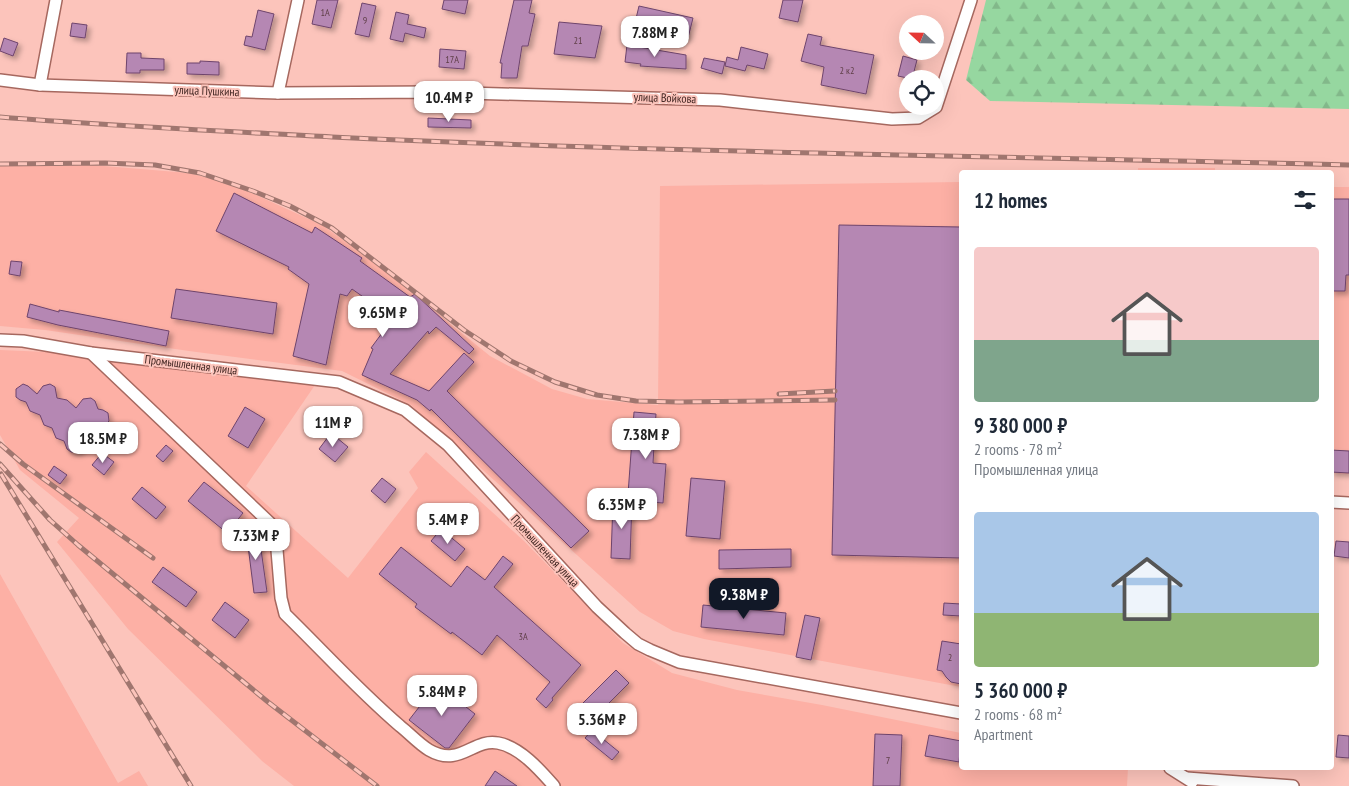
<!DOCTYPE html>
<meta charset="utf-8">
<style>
:root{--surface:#fff;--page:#f6f6f7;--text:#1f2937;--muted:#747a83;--accent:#111827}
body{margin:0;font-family:"PT Sans Narrow",sans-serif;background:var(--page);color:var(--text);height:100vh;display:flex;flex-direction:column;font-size:19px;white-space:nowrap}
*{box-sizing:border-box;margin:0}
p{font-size:16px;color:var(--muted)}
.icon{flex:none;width:28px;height:28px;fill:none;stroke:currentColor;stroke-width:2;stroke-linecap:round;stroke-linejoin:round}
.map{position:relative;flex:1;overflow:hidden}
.drawer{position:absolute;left:959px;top:170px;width:375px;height:600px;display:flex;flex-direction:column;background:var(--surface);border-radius:5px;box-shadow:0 5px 20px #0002}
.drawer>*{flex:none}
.needle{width:32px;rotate:292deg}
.fabs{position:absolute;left:899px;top:15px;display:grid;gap:10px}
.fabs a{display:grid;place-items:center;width:45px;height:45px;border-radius:50%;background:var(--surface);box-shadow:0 5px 20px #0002;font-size:25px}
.price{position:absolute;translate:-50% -42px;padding:0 11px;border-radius:10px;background:#fff;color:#222;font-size:16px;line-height:32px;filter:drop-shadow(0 1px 2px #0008)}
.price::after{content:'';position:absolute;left:50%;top:30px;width:15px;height:11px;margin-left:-8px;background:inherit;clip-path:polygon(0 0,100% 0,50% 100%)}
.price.selected{background:var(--accent);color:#fff}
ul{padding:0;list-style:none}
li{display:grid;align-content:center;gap:10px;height:265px;padding:0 15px}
li span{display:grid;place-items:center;height:155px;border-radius:5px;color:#555}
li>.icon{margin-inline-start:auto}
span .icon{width:90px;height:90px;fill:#fffc;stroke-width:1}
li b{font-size:21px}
h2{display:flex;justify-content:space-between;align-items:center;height:60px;padding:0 15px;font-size:21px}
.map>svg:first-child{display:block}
.built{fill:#fdb0a5}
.forest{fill:url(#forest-firs)}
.building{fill:#b587b3;stroke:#6e446c;filter:url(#shadow)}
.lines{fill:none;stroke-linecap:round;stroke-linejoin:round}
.minor-casing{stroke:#a6685f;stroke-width:14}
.minor{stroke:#fff;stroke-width:11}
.rail-casing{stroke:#a0766f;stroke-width:5}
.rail{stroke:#fcc4bb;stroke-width:3;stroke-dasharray:9;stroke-linecap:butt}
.labels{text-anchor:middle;stroke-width:4;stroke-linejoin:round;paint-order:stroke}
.number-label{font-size:10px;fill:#5e3e46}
.street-label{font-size:12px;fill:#412622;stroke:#fcc4bb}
</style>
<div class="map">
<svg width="1349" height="786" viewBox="0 0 1349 786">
<defs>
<pattern id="forest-firs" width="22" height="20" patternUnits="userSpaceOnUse" patternTransform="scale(1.25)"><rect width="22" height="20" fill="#96d7a0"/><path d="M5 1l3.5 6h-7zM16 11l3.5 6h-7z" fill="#82b88a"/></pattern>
<filter id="shadow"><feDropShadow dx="3.5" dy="3.5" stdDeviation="2.5" flood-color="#0004"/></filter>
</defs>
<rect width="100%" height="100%" fill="#fcc4bb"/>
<g class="built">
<polygon points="92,165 189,173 232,184 322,225 373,261 490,356 552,389 587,399 658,405 660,186 961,182 961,687 704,639 673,631 640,612 411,405 342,371 189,351 45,330 0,326 0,166"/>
<rect x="1138" y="168" width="77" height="4"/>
<polygon points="1331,187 1349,187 1349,474 1331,473"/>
<polygon points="0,350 48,352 119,359 315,385 246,486 348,578 418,488 409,472 426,452 524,541 623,643 672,673 737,690 822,705 961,733 961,768 1128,768 1127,786 294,786 262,761 128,629 57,542 79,518 20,470 0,435"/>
<polygon points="0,574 118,783 139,771 148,786 0,786"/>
</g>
<polygon class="forest" points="986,0 1349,0 1349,109 990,101 966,80"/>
<g class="building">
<polygon points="317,0 338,0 331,28 312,24"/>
<polygon points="444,0 468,0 465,14 442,9"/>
<polygon points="514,0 532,0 529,13 535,14 528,46 522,46 517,78 501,78 502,63 500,63"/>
<polygon points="783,0 803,0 798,22 779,18"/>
<polygon points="362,3 376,6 369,37 355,34"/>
<polygon points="639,6 693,18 688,38 634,27"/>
<polygon points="258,10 274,14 265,50 244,45 246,36 252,37"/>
<polygon points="396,12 409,15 407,24 426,28 424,38 405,33 403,42 390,39"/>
<polygon points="559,22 602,26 595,58 554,54"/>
<polygon points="72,23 87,25 85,38 70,36"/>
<polygon points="808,34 822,37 820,45 874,55 866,94 821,85 824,67 801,61"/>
<polygon points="4,38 18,43 13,56 0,51"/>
<polygon points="627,45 686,55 686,69 640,66 641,64 625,62"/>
<polygon points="741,47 768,54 764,69 747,65 745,71 725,66 727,57 738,60"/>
<polygon points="440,49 466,51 464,69 439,67"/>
<polygon points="127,53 141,53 141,58 164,59 164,70 140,70 140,73 126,73"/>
<polygon points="903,56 917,60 912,79 898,76"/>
<polygon points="704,58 725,62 722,74 701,68"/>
<polygon points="200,61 219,62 219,75 187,74 187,63 200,63"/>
<polygon points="428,118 471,120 471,128 428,127"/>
<polygon points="234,193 312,233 315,227 362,258 360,261 410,297 415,294 474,349 469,354 436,327 429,334 428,331 390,374 429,391 464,353 474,362 447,391 589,531 571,548 431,409 430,411 417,400 362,375 373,349 371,348 385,329 376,320 383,311 352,289 347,296 340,294 326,365 293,356 309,284 288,269 289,267 216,231"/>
<polygon points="1331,199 1349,199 1349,275 1346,275 1345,291 1331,291"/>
<polygon points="839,225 961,227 961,558 832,555"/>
<polygon points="11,261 22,262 20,276 9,274"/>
<polygon points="176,289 277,303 273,334 171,318"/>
<polygon points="30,304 59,312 59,310 169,331 166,346 58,325 27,317"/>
<polygon points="23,384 28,386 37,394 43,386 50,384 55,387 57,398 67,400 76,408 83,399 91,398 95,401 98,409 103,410 108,413 109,421 105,425 96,427 93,436 89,439 83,440 82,448 79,452 71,452 67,449 64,441 56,438 52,428 44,425 40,415 30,411 26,402 20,400 16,397 16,389"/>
<polygon points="245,407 265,419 248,448 228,436"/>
<polygon points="634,412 656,414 653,463 666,464 663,503 649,502 650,495 628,494"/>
<polygon points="331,433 348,447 335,462 319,449"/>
<polygon points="166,445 173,451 163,462 156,456"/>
<polygon points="1331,450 1349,451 1349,473 1331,472"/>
<polygon points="102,453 114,462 104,475 92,465"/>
<polygon points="54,466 67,475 60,484 48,475"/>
<polygon points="382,478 396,489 385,503 371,491"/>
<polygon points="691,478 725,481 720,539 686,536"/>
<polygon points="204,482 243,513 227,533 188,501"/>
<polygon points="142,487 166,507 156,519 132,499"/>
<polygon points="613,501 632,501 630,559 611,558"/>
<polygon points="258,528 267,592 254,593 246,530"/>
<polygon points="441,529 465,549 455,561 431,541"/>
<polygon points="1336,541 1349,542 1349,558 1334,556"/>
<polygon points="401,547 451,587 467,566 485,580 503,556 513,564 494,587 581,665 552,698 553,700 546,708 536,699 550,682 497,635 482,655 452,632 451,634 415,607 417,604 379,574"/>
<polygon points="791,549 791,567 719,569 719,550"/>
<polygon points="163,567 197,592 186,607 152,582"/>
<polygon points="225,602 249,620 235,638 212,620"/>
<polygon points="944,603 961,604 961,616 943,615"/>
<polygon points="703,605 786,613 784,635 701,627"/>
<polygon points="805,615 820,618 811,660 796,657"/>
<polygon points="942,641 961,644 961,684 951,682 946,677 942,671 937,670"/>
<polygon points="616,670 629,683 593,719 580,706"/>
<polygon points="437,684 475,714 449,748 445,748 409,720"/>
<polygon points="592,730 619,752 612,760 585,738"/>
<polygon points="875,734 902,735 900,786 873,786"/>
<polygon points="929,735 961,741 959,762 925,756"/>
<polygon points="1338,735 1349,736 1349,758 1336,757"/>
<polygon points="495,771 517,786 485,786"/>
</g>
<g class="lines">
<g class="minor-casing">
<g id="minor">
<polyline points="0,80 40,85 278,93 433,92 720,100 892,119 918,118 936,107 971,0"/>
<polyline points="40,85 56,0"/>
<polyline points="278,93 298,0"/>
<polyline points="0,340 23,341 91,353 339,382 405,410 448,445 597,607 625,633 638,644 650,650 679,662 961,713"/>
<path d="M 91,353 L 270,523 L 276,538 L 281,598 L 285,614 C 323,651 359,691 400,726 C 409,733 419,744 429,750 C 460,768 473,738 498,743 C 520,747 540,770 554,786"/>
<polyline points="1331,502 1349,503"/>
<polyline points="1170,768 1192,782"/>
<polyline points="1187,778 1293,786"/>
</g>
</g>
<use href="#minor" class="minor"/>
<g class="rail-casing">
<g id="rail">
<path d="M 0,117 C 111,126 221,131 332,137 C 671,153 1010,156 1349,165"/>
<polyline points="0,164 105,163 155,165 200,173 253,191 290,206 332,228 464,330 511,361 555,382 597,395 636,401 679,402 835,400"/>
<polyline points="779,394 835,391"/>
<polyline points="0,444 23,464 153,558"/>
<polyline points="0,464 50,520 78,545 268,702 377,786"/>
<polyline points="1,474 191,786"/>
</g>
</g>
<use href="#rail" class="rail"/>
</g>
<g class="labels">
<g class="number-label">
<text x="325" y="16">1А</text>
<text x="365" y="24">9</text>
<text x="578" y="44">21</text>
<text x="452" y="63">17А</text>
<text x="847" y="74">2 к2</text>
<text x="523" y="640">3А</text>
<text x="950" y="661">2</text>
<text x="888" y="764">7</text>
</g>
<g class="street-label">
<text transform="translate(207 91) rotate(2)" y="4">улица Пушкина</text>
<text transform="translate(665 98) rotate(2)" y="4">улица Войкова</text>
<text transform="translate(191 365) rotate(7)" y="4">Промышленная улица</text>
<text transform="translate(545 551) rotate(47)" y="4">Промышленная улица</text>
</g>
</g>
</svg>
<div class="fabs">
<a><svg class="needle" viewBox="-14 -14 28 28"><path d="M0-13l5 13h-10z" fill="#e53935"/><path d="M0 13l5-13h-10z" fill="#747a83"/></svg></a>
<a><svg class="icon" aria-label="locate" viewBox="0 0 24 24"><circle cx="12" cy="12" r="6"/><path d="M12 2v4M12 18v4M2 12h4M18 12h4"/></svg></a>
</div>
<b class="price" style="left:655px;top:58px">7.88M ₽</b>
<b class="price" style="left:449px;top:123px">10.4M ₽</b>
<b class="price" style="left:383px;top:338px">9.65M ₽</b>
<b class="price" style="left:333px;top:448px">11M ₽</b>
<b class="price" style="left:646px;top:460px">7.38M ₽</b>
<b class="price" style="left:103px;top:464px">18.5M ₽</b>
<b class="price" style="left:622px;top:530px">6.35M ₽</b>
<b class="price" style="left:448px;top:545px">5.4M ₽</b>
<b class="price" style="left:256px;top:561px">7.33M ₽</b>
<b class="price selected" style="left:744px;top:620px">9.38M ₽</b>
<b class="price" style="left:442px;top:717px">5.84M ₽</b>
<b class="price" style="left:602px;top:745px">5.36M ₽</b>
<section class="drawer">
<h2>12 homes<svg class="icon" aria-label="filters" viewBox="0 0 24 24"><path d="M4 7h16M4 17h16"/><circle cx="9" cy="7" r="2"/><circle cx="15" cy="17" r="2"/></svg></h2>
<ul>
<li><span style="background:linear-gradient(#f6c9c9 60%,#7fa58c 0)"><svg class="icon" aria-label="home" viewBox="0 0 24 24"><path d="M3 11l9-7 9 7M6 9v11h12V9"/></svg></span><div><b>9 380 000 ₽</b><p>2 rooms · 78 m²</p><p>Промышленная улица</p></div></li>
<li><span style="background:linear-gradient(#a9c7e8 65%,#8fb573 0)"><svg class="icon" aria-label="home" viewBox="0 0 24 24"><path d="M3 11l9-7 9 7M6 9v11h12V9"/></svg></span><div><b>5 360 000 ₽</b><p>2 rooms · 68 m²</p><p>Apartment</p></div></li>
</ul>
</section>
</div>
